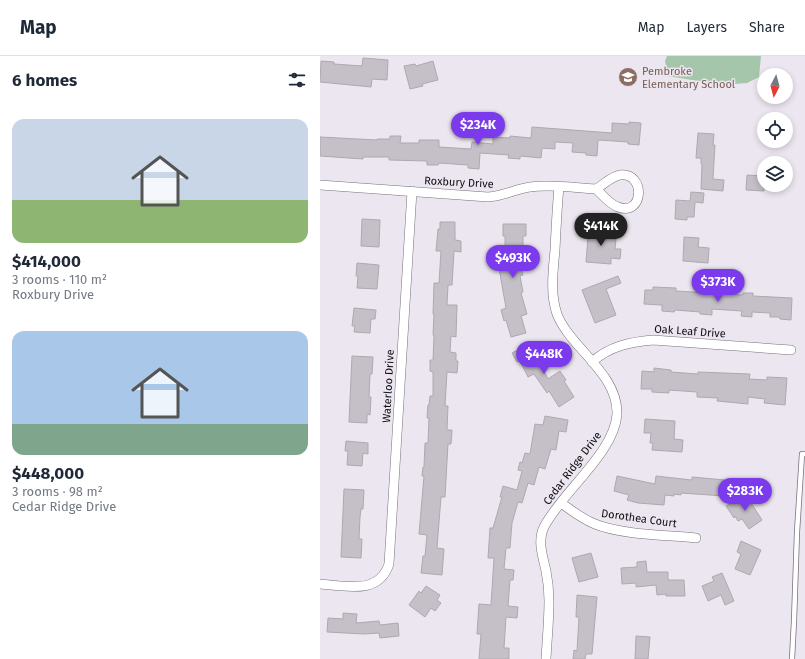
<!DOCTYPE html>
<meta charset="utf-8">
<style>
:root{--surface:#fff;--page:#f6f6f7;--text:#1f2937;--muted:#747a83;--line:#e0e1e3;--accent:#7c3aed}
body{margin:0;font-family:"Fira Sans",sans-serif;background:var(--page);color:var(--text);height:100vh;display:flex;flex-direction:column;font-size:15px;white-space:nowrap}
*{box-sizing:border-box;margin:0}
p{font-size:13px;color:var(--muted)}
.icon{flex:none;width:22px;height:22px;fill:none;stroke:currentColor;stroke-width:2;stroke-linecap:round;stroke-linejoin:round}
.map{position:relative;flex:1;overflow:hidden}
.sheet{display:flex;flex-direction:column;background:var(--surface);width:320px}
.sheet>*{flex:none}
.needle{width:26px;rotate:186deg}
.fabs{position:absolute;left:437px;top:12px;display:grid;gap:8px}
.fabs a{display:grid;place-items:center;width:36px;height:36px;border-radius:50%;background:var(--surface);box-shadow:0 2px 6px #0003;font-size:20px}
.price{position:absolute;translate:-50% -34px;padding:0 9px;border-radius:14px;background:var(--accent);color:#fff;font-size:13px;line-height:26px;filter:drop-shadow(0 1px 2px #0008)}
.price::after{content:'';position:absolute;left:50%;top:24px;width:12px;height:9px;margin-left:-6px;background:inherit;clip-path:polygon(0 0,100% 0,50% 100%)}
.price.selected{background:#222;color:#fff}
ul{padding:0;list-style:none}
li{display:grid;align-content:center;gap:8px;height:212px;padding:0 12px}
li span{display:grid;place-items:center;height:124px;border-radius:12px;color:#555}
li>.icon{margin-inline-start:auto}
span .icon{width:72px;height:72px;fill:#fffc;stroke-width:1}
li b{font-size:17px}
h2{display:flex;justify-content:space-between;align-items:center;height:48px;padding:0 12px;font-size:17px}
header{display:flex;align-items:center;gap:24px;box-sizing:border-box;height:56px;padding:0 20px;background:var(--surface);border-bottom:1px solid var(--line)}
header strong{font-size:19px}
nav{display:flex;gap:22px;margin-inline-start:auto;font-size:14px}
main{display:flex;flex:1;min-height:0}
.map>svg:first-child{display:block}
.green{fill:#a5c6aa}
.building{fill:#c5bfc8;stroke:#aea8b1}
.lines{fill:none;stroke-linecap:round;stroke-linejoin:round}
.lane-casing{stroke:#77717a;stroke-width:6}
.street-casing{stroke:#77717a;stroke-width:10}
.lane{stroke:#fff;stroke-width:4.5}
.street{stroke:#fff;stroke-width:9}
.labels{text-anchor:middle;stroke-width:3;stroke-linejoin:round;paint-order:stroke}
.education-label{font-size:11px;fill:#785e54;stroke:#ece6f0;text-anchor:start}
.street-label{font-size:11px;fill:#100e11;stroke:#ece6f0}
</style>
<header>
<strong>Map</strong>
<nav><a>Map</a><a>Layers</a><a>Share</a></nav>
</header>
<main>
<section class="sheet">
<h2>6 homes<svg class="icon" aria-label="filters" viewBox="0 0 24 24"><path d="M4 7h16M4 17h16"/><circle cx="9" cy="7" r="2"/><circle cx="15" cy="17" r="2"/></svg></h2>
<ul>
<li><span style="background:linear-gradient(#c9d6e8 65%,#8fb573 0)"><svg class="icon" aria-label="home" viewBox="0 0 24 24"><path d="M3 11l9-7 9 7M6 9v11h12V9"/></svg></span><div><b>$414,000</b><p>3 rooms · 110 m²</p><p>Roxbury Drive</p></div></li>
<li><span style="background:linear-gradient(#a9c7e8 75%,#7fa58c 0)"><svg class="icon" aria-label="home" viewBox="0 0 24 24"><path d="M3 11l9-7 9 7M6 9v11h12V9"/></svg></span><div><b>$448,000</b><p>3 rooms · 98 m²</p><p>Cedar Ridge Drive</p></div></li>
</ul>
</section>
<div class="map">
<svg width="485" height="603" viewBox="0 0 485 603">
<rect width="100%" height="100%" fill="#ece6f0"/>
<polygon class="green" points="347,0 441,0 439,21 427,27 401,29 348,20 345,5"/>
<g class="building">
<polygon points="43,2 68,4 67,24 52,23 51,31 0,26 1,5 14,6 14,8 42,10"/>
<polygon points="113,5 118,24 102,28 103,30 90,33 84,10 95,8 96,10"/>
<polygon points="309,66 321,67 319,89 308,88 308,86 278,84 277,100 266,99 266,97 252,96 253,87 235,86 235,93 222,92 221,102 200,100 200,103 188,102 189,99 160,97 159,113 148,112 148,109 119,107 118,109 107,109 107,105 69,104 69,101 43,101 43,103 0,100 0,81 57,84 57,83 70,83 70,80 81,80 80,87 99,87 99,84 119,84 119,91 151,93 152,86 173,88 173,81 190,82 190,80 211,82 212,71 292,77 292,67 309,68"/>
<polygon points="378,77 394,78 393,89 395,89 393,123 404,124 403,135 381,133 382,108 381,108 381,102 376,102"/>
<polygon points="427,119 444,120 444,135 426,134"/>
<polygon points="371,136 384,137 383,147 375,146 374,161 367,161 367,164 355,163 356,144 370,145"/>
<polygon points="42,163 60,164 59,191 41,190"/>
<polygon points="120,166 135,166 135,184 141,185 141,196 134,195 132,229 128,229 127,249 137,249 136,281 131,280 130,296 136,297 136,305 138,305 137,317 127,316 125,350 128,350 127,374 132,374 131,388 128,388 125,441 121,441 117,492 124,493 122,519 101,517 103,500 105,500 107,479 99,478 104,420 102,420 103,411 104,411 105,387 108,387 109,362 107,362 108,349 109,349 110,340 113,340 113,316 110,315 110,304 113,304 114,280 113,279 114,258 113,258 114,227 119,227 121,195 116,195 118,173 120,173"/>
<polygon points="183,168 206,168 206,180 203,180 203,198 199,198 203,219 200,220 203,236 201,237 207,258 201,260 206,277 191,281 186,264 184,265 181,254 186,252 179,212 185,211 185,180 183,180"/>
<polygon points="269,169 283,170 282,183 296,183 295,193 301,193 300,203 291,202 291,208 266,206"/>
<polygon points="364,181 379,182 378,191 389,192 388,207 363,205"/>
<polygon points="37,207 59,209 57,233 37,232 38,220 36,220"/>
<polygon points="298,220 301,227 286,233 296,259 275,267 262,234"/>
<polygon points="333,231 356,232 356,235 423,239 423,237 433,237 433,240 472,242 471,264 460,263 459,261 450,261 450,257 432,256 432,261 421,260 422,255 392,253 392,259 380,258 380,256 355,254 354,256 342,255 342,249 324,248 325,234 333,234"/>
<polygon points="34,252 56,254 55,263 51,263 50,277 34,276 35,270 32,270"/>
<polygon points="213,286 218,295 214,297 228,323 240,315 246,324 244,325 254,341 239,351 229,335 227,337 214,318 208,321 200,305 197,306 192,297"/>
<polygon points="32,300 53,301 52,318 50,318 49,341 51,341 50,359 47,358 47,367 29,366"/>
<polygon points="334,312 351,314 351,316 378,318 378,316 430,318 429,323 447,324 447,321 467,322 465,349 444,347 445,343 428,341 428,348 397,345 398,342 377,341 377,336 349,334 349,337 332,336 332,333 321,333 322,315 334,316"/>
<polygon points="225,360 248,364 246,376 239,375 236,394 231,393 225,413 219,411 214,429 208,427 202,447 198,446 192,467 190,492 186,492 184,513 194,514 193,524 190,524 188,550 198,551 197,562 186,561 184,592 189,592 189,603 159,603 161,578 157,578 159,548 171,549 174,502 168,502 170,472 173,472 182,441 180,441 183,430 197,434 202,415 198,414 200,406 202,407 205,397 210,398 215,368 223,369"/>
<polygon points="325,363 355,365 354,383 363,384 362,396 332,394 333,387 330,387 331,377 324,377"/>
<polygon points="26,385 48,387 48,398 43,397 42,410 27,409 28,395 25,395"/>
<polygon points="297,420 335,428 336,420 372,424 372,421 405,424 404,440 361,437 361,439 354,438 354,440 345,439 344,449 318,447 307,444 309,439 294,435"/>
<polygon points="24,433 44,434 43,453 41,453 40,461 39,483 42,483 41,502 21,501"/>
<polygon points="426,440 432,447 431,447 442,464 429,473 422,463 418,465 415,460 414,462 406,450"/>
<polygon points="421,485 441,494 430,519 415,513 421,498 417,496"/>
<polygon points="271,497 278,521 259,526 252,502"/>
<polygon points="326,505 327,516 348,516 348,524 364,524 365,540 346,540 346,538 337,539 336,529 316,531 316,527 302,528 301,512 317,511 317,506"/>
<polygon points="402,517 414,545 405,549 401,539 388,545 382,530 394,525 392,521"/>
<polygon points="106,530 120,539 117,544 121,547 115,555 111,552 105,561 89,549 99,535 101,537"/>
<polygon points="257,539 277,541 272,598 266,598 265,603 253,603 254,594 257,595 259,561 256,561"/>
<polygon points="23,557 37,558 36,567 59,565 60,569 78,567 79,580 60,582 59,577 44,578 7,576 8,562 23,563"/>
<polygon points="316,580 330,581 328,603 315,603"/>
</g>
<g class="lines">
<g class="lane-casing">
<polyline id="lane" points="472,603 474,565 477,476 482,398 485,398"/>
</g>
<g class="street-casing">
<g id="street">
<path d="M 0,129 L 168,141 C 183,140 196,133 210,131 C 232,128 254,132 276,133 C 283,139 289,148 298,151 C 324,161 326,116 300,119 C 292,120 283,129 276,133"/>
<path d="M 272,306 C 290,290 310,286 333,284 L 471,294"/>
<path d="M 241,447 C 251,454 262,463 275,468 C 302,479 347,479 376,482"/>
<path d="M 0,528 C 26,530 59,539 69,508 L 92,135"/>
<path d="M 226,603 C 227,584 229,565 229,545 C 229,536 228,525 226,515 C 223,501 217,485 224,471 C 242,436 295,396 297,358 C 298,317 250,292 237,258 C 230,238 233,215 235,194 C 236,173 237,152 239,131"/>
</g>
</g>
<use href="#lane" class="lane"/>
<use href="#street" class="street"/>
</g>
<defs>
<g id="school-disc" transform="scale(1)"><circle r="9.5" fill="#8d6e63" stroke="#ece6f0"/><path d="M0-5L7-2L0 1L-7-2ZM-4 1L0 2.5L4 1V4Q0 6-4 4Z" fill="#fff"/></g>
</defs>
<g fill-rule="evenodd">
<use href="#school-disc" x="308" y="21"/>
</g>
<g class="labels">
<g class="education-label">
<text x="322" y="19">Pembroke<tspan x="322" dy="13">Elementary School</tspan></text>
</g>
<g class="street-label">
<text transform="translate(139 126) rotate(3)" y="4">Roxbury Drive</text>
<text transform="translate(370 275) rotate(4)" y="4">Oak Leaf Drive</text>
<text transform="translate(68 330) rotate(-87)" y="4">Waterloo Drive</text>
<text transform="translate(252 412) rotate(-53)" y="4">Cedar Ridge Drive</text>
<text transform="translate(319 462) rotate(8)" y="4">Dorothea Court</text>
</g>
</g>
</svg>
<div class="fabs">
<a><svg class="needle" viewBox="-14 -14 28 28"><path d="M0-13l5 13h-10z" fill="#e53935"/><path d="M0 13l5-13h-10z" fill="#747a83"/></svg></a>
<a><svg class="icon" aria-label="locate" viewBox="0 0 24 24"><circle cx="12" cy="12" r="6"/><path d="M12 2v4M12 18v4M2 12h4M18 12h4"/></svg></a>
<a><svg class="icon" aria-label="layers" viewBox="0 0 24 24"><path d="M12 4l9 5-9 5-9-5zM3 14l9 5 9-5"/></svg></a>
</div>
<b class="price" style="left:158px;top:90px">$234K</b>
<b class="price selected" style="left:281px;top:191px">$414K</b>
<b class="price" style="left:193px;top:223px">$493K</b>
<b class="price" style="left:398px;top:247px">$373K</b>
<b class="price" style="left:224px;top:319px">$448K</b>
<b class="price" style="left:425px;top:456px">$283K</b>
</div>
</main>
